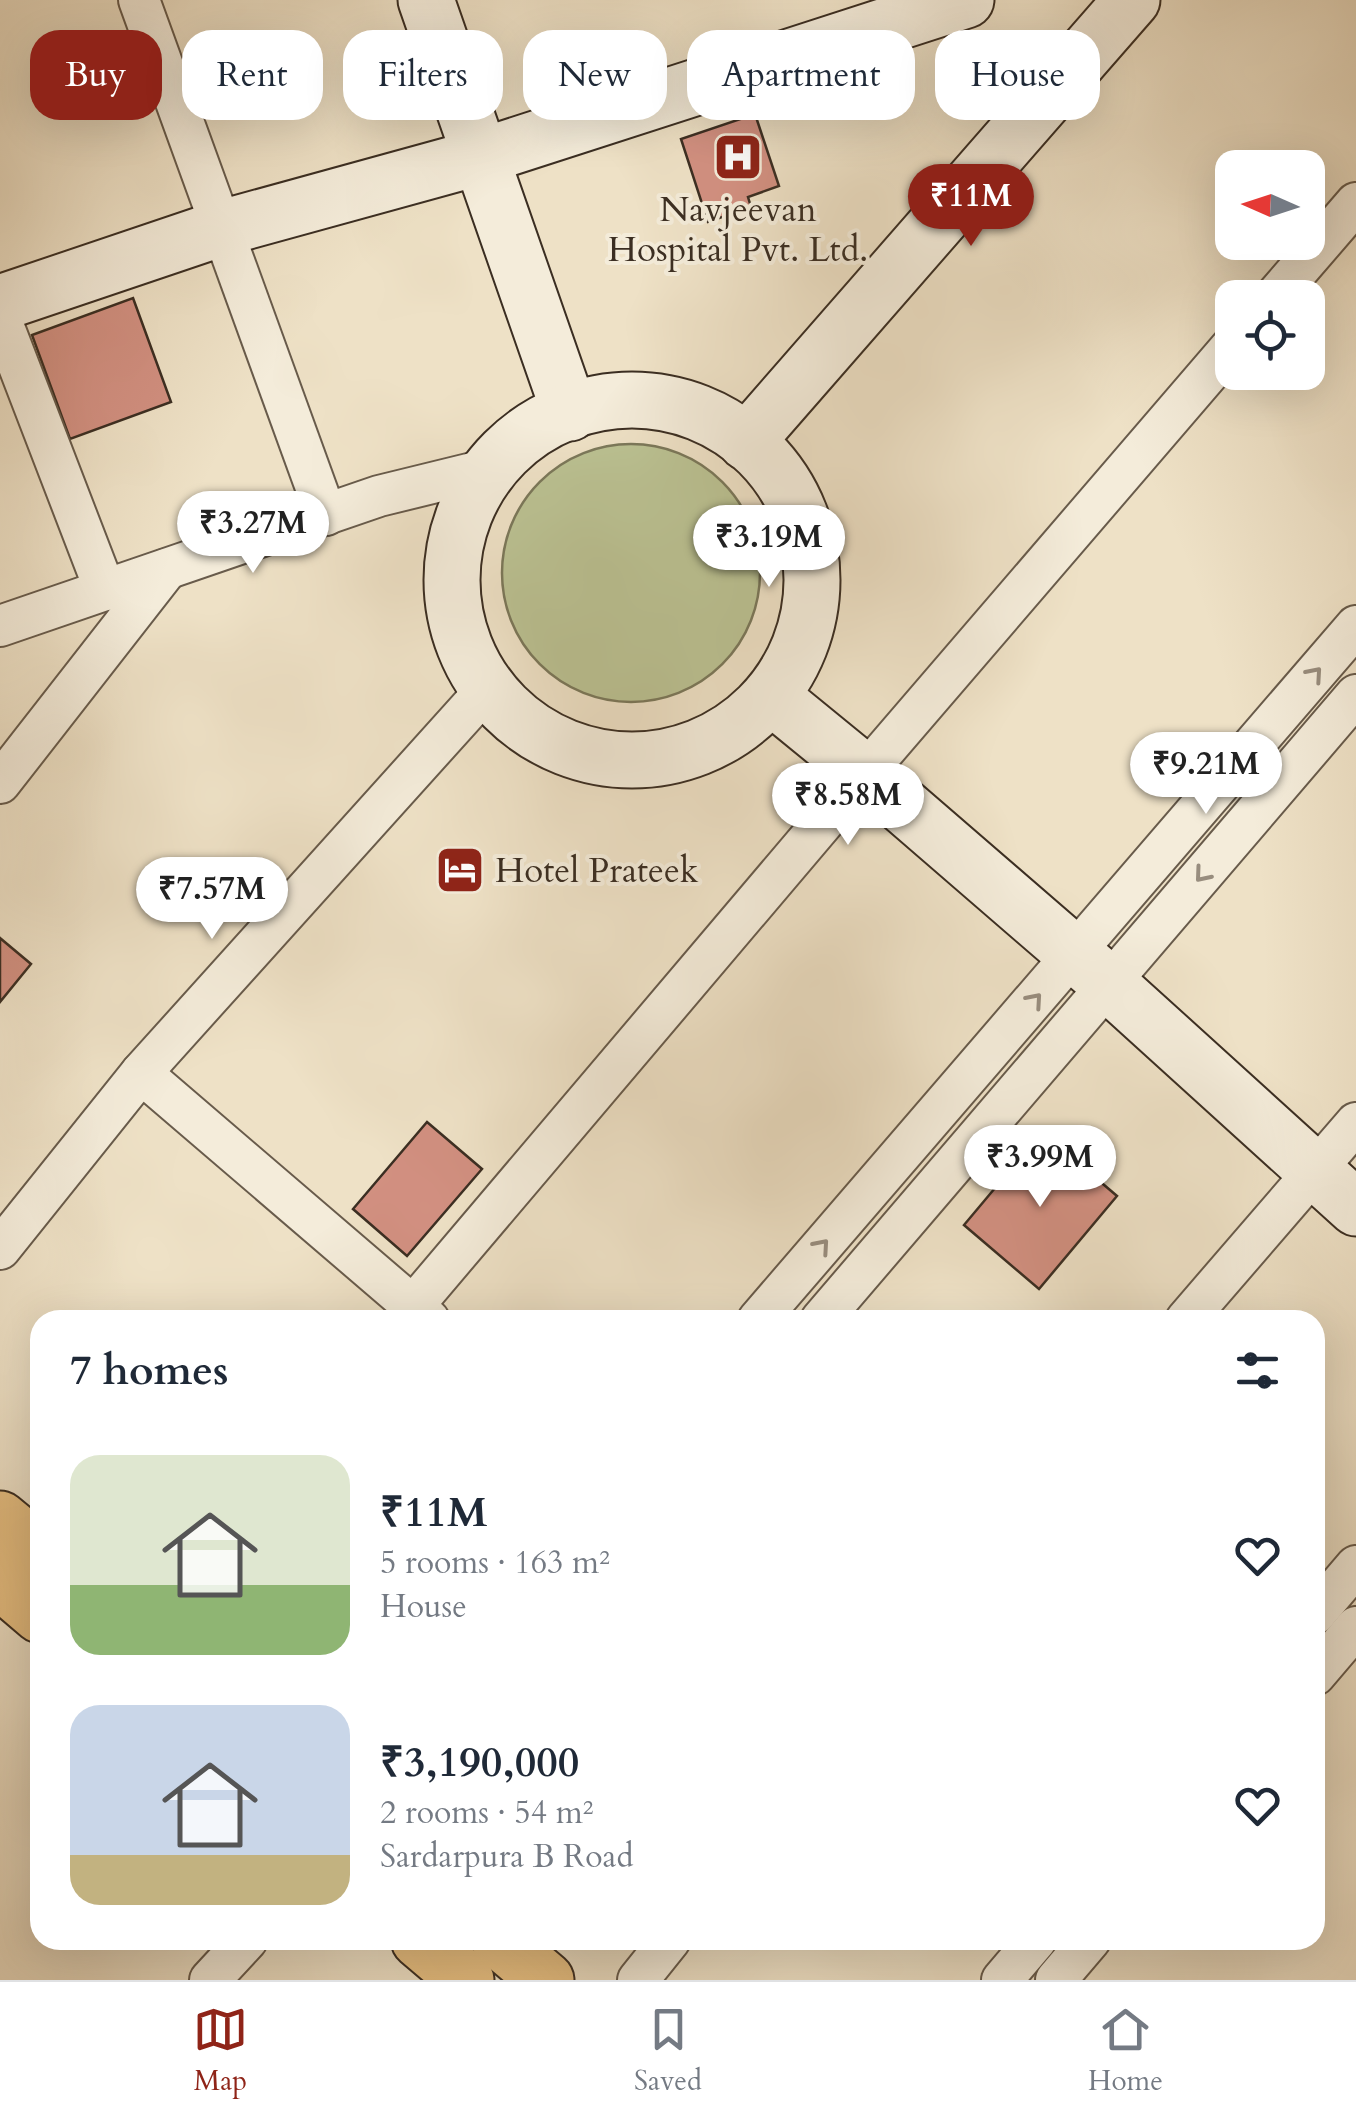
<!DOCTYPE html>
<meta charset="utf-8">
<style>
:root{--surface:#fff;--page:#f6f6f7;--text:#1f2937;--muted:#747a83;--line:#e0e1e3;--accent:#8f2418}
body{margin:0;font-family:Cardo,serif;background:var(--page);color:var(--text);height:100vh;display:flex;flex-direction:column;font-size:38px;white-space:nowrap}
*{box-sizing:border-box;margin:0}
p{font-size:32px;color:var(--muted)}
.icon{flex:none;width:55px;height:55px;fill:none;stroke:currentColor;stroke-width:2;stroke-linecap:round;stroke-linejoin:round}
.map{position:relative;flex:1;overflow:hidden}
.details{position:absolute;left:30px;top:1310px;width:1295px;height:640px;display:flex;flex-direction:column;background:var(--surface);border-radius:30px;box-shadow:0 10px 40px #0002}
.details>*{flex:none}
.banner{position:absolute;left:30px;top:30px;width:1298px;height:90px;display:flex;gap:20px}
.needle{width:65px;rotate:273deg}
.buttons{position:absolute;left:1215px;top:150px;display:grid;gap:20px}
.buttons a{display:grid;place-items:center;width:110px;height:110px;border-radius:20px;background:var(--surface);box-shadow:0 10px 40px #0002;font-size:50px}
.price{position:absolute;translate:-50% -85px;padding:0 22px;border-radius:35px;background:#fff;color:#222;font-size:32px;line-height:65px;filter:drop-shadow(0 2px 5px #0008)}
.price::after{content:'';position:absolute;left:50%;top:60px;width:30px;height:22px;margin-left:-15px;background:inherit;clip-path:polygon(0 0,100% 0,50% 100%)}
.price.current{background:var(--accent);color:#fff}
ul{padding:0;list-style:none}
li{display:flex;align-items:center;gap:30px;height:250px;padding:0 40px}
li span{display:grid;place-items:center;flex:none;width:280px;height:200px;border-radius:30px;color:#555}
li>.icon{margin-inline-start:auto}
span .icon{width:120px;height:120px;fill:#fffc;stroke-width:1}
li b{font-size:42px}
h2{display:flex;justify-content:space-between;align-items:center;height:120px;padding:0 40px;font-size:42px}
.tag{padding:0 35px;border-radius:30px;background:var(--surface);box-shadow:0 10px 40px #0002;font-size:35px;line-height:90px}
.tag.current{background:var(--accent);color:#fff}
.menu{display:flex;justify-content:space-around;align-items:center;height:140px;border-top:2px solid var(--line);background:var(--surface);font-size:28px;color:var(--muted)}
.menu a{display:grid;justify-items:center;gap:5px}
.menu .current{color:var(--accent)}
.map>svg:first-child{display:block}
.green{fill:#bbc293;stroke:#7b785a;stroke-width:2.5}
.building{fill:#d29081;stroke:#3b2e22;stroke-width:2.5}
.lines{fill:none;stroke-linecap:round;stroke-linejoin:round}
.street-casing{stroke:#685b4b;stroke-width:44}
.secondary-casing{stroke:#3b2e22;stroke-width:59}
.primary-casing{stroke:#3b2e22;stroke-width:59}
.street{stroke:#f4ecda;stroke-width:40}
.secondary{stroke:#f4ecda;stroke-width:55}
.primary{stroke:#e7c083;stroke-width:55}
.oneway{stroke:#988d7e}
.labels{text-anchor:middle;stroke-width:8;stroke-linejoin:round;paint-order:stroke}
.poi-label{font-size:35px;fill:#3b2e22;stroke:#f4ecda}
</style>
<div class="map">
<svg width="1356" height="1980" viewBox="0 0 1356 1980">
<rect width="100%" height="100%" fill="#eee1c6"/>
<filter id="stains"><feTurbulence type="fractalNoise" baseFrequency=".002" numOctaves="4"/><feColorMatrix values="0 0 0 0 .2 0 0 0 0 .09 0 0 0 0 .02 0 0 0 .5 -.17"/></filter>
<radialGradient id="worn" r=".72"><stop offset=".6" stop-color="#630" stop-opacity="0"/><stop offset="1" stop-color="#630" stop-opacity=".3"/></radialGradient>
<circle class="green" cx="631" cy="573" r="129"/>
<g class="building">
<polygon points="755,114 779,186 748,197 751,207 708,222 681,139"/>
<polygon points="133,298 171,402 70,439 32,335"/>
<polygon points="0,938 31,964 0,1002"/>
<polygon points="427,1122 482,1169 407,1256 353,1209"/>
<polygon points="1042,1132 1117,1196 1039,1289 964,1225"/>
</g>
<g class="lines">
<g class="street-casing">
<g id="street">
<polyline points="139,0 326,515"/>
<polyline points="1274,298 1356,203"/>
<polyline points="0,317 105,590"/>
<polyline points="0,626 379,496 489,469"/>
<polyline points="0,783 167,569"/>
<polyline points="141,1073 429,1320"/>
<polyline points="0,1249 141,1073 487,689"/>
<polyline points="413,1306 865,773 1232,346"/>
<polyline points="758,1320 1356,626"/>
<polyline points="821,1320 1356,695"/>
<polyline points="1186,1320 1356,1123"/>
<polyline points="1315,1614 1356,1566"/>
<polyline points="1315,1675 1356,1627"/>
<polyline points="210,1980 247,1940"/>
<polyline points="638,1980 670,1940"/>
<polyline points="1002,1980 1036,1940"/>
<polyline points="1056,1980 1090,1940"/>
</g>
</g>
<g class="secondary-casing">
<g id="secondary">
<polyline points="426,0 570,413"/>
<polyline points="0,303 222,228 480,157 966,0"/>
<circle cx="632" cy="580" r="180"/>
<polyline points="746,442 1132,0"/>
<polyline points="772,697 865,773 1109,984 1356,1208"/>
</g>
</g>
<g class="primary-casing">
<g id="primary">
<polyline points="0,1519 40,1552"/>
<polyline points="0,1581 40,1615"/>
<polyline points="419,1940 466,1980"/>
<polyline points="499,1940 546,1980"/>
</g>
</g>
<use href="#street" class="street"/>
<use href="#secondary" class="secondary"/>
<use href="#primary" class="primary"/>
</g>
<defs><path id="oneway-chevron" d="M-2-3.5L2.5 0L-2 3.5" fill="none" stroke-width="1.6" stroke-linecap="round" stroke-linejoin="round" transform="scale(2.5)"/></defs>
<g class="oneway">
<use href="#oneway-chevron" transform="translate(1315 674) rotate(-49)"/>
<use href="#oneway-chevron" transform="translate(1202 875) rotate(130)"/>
<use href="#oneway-chevron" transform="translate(1035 1000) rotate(-49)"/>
<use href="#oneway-chevron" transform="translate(822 1246) rotate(-49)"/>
</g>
<defs>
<g id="hospital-square" transform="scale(2.5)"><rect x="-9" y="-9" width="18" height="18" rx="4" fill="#8f2418" stroke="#f4ecda"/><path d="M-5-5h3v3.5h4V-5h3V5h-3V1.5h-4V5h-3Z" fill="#fff"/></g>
<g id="hotel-square" transform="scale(2.5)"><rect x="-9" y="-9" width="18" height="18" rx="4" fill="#8f2418" stroke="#f4ecda"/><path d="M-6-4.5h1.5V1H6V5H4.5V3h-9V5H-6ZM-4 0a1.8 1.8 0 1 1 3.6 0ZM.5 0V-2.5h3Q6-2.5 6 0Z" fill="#fff"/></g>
</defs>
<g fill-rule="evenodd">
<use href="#hospital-square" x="738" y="157"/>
<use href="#hotel-square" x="460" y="870"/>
</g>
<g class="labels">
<g class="poi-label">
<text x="738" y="221">Navjeevan<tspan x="738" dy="40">Hospital Pvt. Ltd.</tspan></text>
<text x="495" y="882" text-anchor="start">Hotel Prateek</text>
</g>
</g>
<rect width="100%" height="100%" filter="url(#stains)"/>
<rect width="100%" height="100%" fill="url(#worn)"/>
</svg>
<div class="buttons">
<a><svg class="needle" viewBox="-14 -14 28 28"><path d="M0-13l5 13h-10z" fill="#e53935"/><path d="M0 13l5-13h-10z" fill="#747a83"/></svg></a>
<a><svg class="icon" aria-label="locate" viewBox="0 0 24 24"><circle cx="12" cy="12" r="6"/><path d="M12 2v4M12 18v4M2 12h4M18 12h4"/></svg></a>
</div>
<b class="price current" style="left:971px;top:249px">₹11M</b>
<b class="price" style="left:253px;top:576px">₹3.27M</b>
<b class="price" style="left:769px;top:590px">₹3.19M</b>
<b class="price" style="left:1206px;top:817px">₹9.21M</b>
<b class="price" style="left:848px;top:848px">₹8.58M</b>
<b class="price" style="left:212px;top:942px">₹7.57M</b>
<b class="price" style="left:1040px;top:1210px">₹3.99M</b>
<div class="banner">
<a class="tag current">Buy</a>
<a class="tag">Rent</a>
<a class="tag">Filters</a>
<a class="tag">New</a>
<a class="tag">Apartment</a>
<a class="tag">House</a>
</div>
<section class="details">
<h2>7 homes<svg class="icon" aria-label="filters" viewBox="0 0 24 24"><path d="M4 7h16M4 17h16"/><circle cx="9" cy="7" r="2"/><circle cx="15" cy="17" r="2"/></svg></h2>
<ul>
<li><span style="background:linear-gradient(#dfe7d0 65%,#8fb573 0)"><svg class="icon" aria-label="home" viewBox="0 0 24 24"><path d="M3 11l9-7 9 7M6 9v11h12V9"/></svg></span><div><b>₹11M</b><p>5 rooms · 163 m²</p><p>House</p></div><svg class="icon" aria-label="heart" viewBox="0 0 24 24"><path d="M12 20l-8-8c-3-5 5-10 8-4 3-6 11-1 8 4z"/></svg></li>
<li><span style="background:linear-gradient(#c9d6e8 75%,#c2b280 0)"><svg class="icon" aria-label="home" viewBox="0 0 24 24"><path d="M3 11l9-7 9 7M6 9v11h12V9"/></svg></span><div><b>₹3,190,000</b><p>2 rooms · 54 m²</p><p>Sardarpura B Road</p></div><svg class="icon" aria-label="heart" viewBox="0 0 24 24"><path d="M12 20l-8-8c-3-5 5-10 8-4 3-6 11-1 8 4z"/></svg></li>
</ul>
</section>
</div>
<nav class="menu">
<a class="current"><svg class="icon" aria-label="map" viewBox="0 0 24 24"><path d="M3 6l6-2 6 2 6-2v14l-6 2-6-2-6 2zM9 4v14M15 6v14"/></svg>Map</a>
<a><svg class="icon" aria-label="saved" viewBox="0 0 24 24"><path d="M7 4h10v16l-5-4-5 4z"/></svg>Saved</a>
<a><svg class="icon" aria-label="home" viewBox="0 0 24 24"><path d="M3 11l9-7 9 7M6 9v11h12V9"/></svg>Home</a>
</nav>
